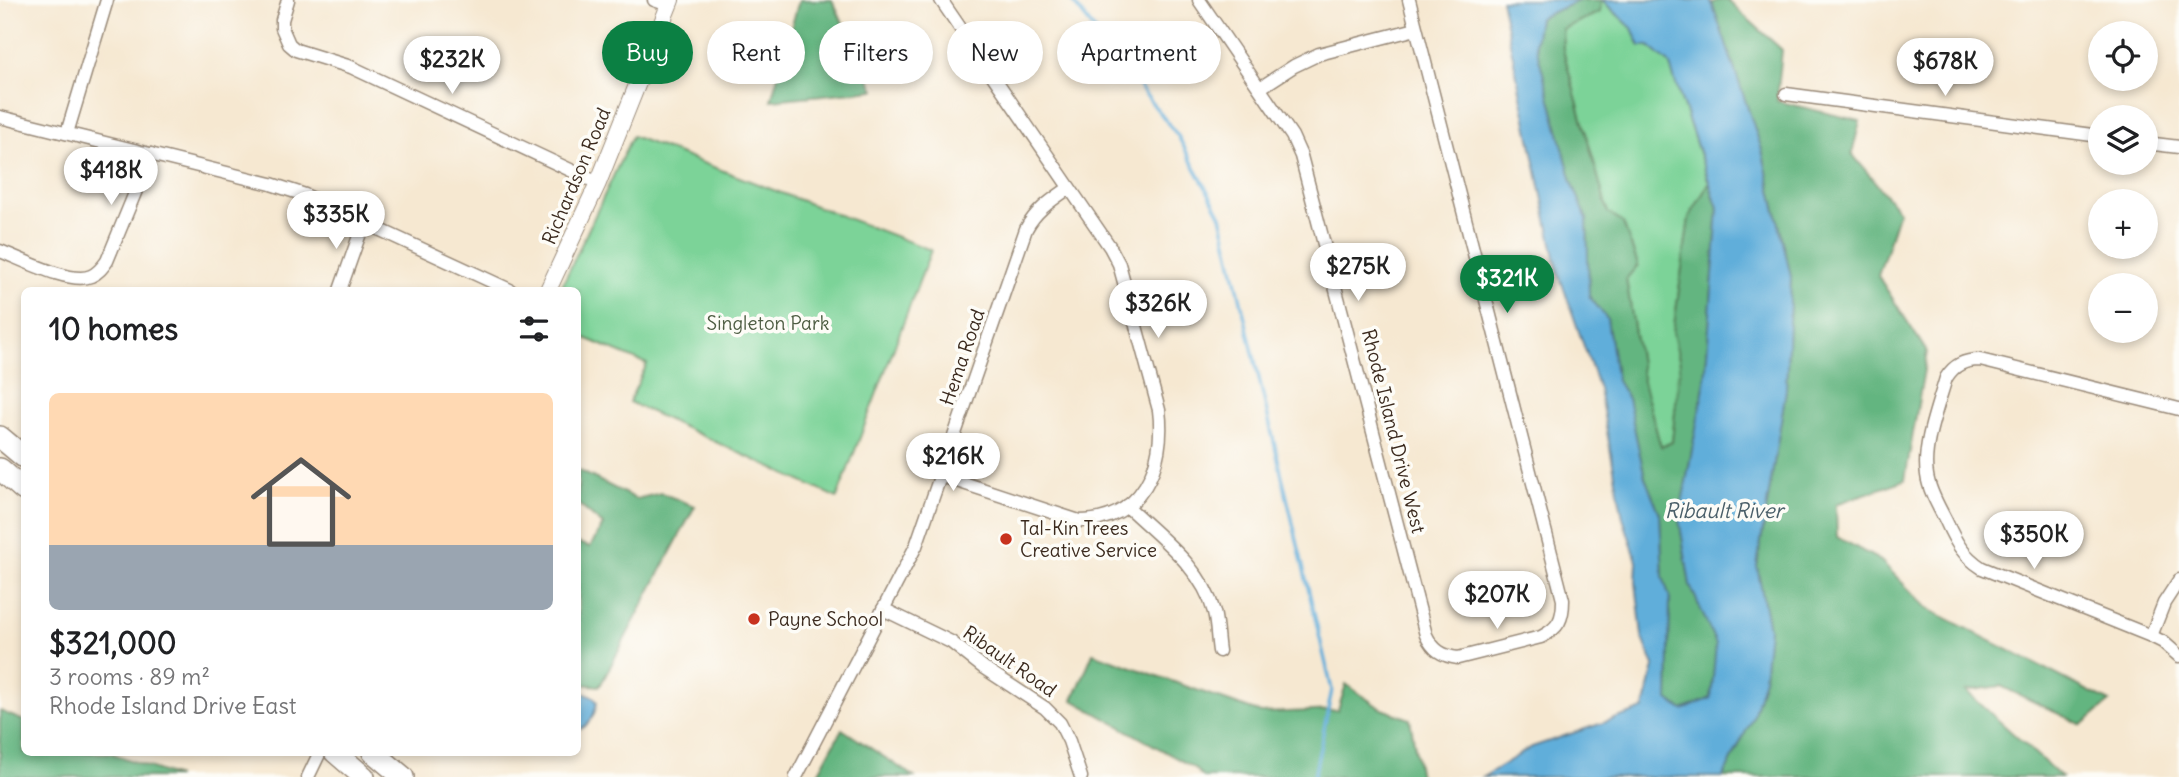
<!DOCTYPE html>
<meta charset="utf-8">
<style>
:root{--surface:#fff;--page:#f6f6f6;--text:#202124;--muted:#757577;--accent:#0b8043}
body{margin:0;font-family:Delius,sans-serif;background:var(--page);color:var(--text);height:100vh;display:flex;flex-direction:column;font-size:26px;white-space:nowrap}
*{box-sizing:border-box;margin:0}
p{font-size:23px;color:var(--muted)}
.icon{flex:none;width:38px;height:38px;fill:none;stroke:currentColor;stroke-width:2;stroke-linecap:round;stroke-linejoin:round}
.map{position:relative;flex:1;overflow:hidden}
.sheet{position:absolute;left:21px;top:287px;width:560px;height:469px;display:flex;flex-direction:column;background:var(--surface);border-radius:10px;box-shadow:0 4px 10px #0003}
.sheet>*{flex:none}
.hud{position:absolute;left:602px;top:21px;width:665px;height:63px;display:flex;gap:14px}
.controls{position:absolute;left:2088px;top:21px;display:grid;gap:14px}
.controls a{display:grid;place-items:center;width:70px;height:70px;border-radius:50%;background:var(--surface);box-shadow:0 4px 10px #0003;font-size:35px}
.price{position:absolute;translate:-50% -60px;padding:0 16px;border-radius:24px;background:#fff;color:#222;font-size:23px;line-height:46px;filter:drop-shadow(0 2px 4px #0008)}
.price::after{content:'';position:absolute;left:50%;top:42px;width:21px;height:16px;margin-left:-10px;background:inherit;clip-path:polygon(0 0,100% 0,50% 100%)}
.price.on{background:var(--accent);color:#fff}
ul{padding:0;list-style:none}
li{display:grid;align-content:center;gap:14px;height:371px;padding:0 28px}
li span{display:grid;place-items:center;height:217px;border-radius:10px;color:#555}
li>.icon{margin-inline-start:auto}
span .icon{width:126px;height:126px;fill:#fffc;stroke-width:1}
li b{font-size:30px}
h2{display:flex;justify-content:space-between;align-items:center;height:84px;padding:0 28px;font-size:30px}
.pill{padding:0 24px;border-radius:32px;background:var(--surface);box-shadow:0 4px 10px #0003;font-size:24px;line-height:63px}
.pill.on{background:var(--accent);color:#fff}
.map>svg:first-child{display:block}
.green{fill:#7bd398;stroke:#5b7e5b;stroke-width:2}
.forest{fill:#64b580;stroke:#50704f;stroke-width:2}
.water{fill:#61aeda;stroke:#4e6c7c;stroke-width:2}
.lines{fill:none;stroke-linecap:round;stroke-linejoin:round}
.stream{stroke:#61aeda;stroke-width:3.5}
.minor-casing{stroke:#988978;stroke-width:15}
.tertiary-casing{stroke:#988978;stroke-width:18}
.trunk-casing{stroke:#988978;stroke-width:24}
.minor{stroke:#fff;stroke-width:12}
.tertiary{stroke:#fff;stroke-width:16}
.trunk{stroke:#fff;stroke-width:21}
.poi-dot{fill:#c8321e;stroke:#fdfcf7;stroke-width:2.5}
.labels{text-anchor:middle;stroke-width:7;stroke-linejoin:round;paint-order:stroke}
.street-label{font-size:19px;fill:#3b2a1e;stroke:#fdfcf7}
.park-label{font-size:19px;fill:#4e5d43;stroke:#fdfcf7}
.poi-label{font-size:19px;fill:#3b2a1e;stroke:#fdfcf7;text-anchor:start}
.water-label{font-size:21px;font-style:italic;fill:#4a5f69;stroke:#fdfcf7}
</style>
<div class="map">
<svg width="2179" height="777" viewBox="0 0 2179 777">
<rect width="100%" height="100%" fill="#fdfcf7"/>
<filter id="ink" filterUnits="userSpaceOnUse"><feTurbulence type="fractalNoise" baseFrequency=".0143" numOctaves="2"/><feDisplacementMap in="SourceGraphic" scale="14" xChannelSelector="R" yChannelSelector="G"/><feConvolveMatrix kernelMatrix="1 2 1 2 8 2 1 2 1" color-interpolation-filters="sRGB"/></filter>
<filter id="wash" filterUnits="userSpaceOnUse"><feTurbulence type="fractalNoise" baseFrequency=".00686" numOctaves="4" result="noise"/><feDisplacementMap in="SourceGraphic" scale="28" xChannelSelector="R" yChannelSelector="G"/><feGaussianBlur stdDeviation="1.57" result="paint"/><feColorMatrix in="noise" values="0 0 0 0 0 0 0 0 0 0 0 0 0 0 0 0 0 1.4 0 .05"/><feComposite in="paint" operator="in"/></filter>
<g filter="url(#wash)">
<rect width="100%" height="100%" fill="#f6e8d1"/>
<g class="green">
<polygon points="1601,0 1632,28 1640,46 1649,46 1669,63 1709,183 1689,218 1673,333 1680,363 1672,442 1661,447 1643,382 1626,279 1638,264 1623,223 1608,213 1563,50 1562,29 1600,12"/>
<polygon points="632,136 931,250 837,498 629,402 647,364 578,335 578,290 560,290"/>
</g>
<g class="forest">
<polygon points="799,0 832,0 875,90 771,100"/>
<polygon points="1580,0 1601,0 1600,12 1562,29 1563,50 1608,213 1623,223 1638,265 1626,279 1643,382 1661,447 1672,442 1680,363 1673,333 1689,218 1709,183 1718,208 1705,381 1679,519 1690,585 1717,644 1712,698 1683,710 1668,701 1670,598 1663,577 1660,514 1645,478 1628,399 1617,381 1607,319 1589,296 1587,219 1572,182 1535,43 1539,18"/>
<polygon points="1719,0 1727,0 1782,50 1777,101 1860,121 1852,154 1899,211 1878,276 1927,352 1905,480 1836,504 1837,537 1881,561 1928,609 2110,702 2082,725 2001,686 1966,691 2061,777 1723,777 1753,717 1764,678 1769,629 1757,566 1786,390 1791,277 1762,150 1712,3"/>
<polygon points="578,470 636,499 661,493 695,506 600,686 578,684 578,543 590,547 603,525 578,504"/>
<polygon points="1093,653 1261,713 1338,710 1346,684 1380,708 1410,719 1420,777 1203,777 1194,768 1073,700"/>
<polygon points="0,711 24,721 24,752 111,753 177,777 0,777"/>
<polygon points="842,729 914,777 816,777"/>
</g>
<g class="water">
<polygon points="1501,0 1580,0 1539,18 1535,43 1572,182 1587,219 1589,296 1607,319 1617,381 1628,399 1645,478 1660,514 1663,577 1670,598 1668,700 1683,710 1711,698 1716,644 1690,585 1679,519 1705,381 1718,208 1669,63 1649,46 1640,46 1632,28 1602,0 1709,0 1712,3 1762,150 1791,277 1786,390 1757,566 1769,629 1764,678 1753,717 1723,777 1483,777 1532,747 1644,709 1654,666 1642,636 1636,582 1637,561 1623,518 1599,389 1558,272"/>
<path d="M 578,691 L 593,697 L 597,702 C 595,714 590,726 578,730 Z"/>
</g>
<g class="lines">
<polyline class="stream" points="1071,0 1178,136 1221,216 1332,690 1314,777"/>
</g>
</g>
<g filter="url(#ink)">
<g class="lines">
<g class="minor-casing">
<g id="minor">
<polyline points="288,0 282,20 282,28 289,44 296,50 351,67 598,183"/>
<polyline points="654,0 669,5"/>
<path d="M 941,0 L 1110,247 L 1119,264 L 1159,410 C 1166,465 1142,521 1079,521 L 942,476"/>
<path d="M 1199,0 L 1292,136 L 1301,156 L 1426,635 C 1433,650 1442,656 1458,658 L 1541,637 C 1559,628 1563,619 1563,600 L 1409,0"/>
<polyline points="1260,88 1294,66 1319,54 1416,29"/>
<polyline points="1786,94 2100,136"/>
<polyline points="0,117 271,184 305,195 510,290"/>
<polyline points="67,133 107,0"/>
<polyline points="2146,143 2179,147"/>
<path d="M 0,251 C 21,259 71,285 91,276 C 98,273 102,268 107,261 L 151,154"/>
<polyline points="340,290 364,222"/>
<path d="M 2179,409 L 1980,360 C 1964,360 1954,365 1946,378 C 1938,406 1922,446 1927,475 C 1929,491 1939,507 1946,521 C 1955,541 1963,556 1982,568 L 2151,636 L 2163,642 L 2179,656"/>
<path d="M 1127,506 C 1159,537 1202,567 1214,612 C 1217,624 1217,638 1219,651"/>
<polyline points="883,609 951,642 984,668 1045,708 1060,723 1069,741 1081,777"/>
<polyline points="2151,636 2164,603 2179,580"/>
<polyline points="308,777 320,752"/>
<path d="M 796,777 L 916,546 L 1026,229 C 1036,210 1052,200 1069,188"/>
</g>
</g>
<g class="tertiary-casing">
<polyline id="tertiary" points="548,290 598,183 671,0"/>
</g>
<g class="trunk-casing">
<g id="trunk">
<polyline points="0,437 24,457"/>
<polyline points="0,469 24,490"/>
<polyline points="335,752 364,777"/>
<polyline points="373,752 403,777"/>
</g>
</g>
<use href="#minor" class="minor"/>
<use href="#tertiary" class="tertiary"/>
<use href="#trunk" class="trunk"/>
</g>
</g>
<g class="poi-dot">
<circle cx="1006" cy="539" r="7"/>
<circle cx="754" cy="619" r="7"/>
</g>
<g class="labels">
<g class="street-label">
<text transform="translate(576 176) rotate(-67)" y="7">Richardson Road</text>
<text transform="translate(962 357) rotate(-71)" y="7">Hema Road</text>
<text transform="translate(1394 431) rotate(76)" y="7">Rhode Island Drive West</text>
<text transform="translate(1010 661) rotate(35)" y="7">Ribault Road</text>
</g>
<g class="park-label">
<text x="768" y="330">Singleton Park</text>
</g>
<g class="poi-label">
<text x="1020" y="535">Tal-Kin Trees<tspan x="1020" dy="22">Creative Service</tspan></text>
<text x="768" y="626">Payne School</text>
</g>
<g class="water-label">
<text x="1724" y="518">Ribault River</text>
</g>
</g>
</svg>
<div class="controls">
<a><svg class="icon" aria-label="locate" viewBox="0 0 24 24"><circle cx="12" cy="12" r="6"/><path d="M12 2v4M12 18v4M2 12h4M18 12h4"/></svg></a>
<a><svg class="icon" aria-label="layers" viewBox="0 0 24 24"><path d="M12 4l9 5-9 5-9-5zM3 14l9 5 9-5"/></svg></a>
<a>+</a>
<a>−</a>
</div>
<b class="price" style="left:452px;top:96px">$232K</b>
<b class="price" style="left:1945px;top:98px">$678K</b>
<b class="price" style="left:111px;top:207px">$418K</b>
<b class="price" style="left:336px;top:251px">$335K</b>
<b class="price" style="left:1358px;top:303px">$275K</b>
<b class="price on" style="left:1507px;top:315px">$321K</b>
<b class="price" style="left:1158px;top:340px">$326K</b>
<b class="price" style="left:953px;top:493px">$216K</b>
<b class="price" style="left:2034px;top:571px">$350K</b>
<b class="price" style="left:1497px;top:631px">$207K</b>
<div class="hud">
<a class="pill on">Buy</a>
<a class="pill">Rent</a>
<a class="pill">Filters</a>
<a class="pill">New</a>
<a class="pill">Apartment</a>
</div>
<section class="sheet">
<h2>10 homes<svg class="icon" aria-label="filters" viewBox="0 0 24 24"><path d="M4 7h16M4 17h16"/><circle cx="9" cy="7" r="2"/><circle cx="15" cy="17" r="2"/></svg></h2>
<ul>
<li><span style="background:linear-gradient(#ffd9b3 70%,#9aa5b1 0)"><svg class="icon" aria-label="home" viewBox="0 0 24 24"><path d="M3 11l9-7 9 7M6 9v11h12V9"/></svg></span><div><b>$321,000</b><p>3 rooms · 89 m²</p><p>Rhode Island Drive East</p></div></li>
</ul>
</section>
</div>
